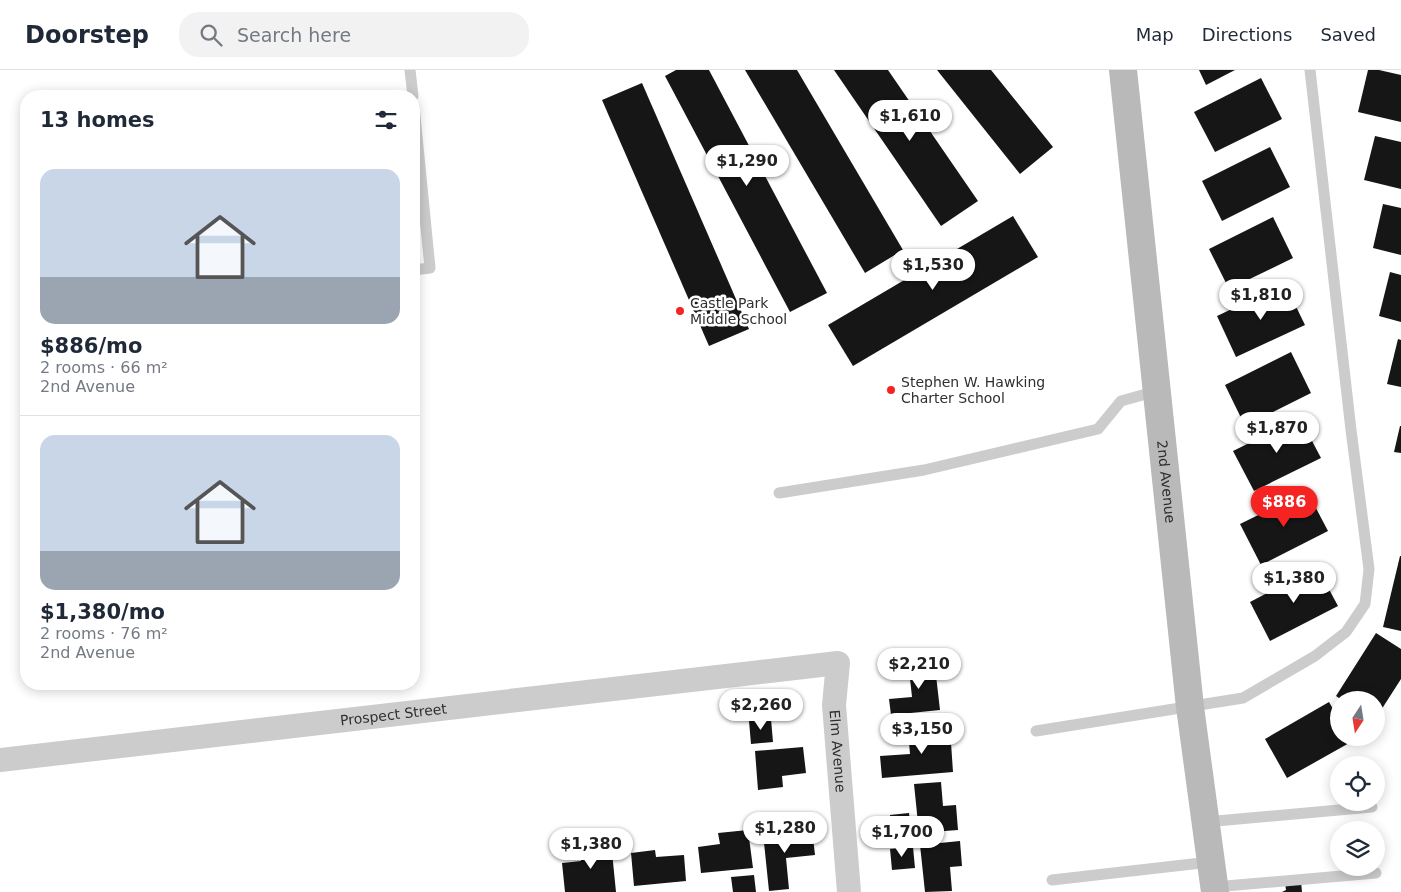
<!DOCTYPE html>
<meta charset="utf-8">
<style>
:root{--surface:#fff;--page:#f2f2f3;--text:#1f2937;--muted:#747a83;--line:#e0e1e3;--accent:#f52322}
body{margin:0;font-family:"DejaVu Sans",sans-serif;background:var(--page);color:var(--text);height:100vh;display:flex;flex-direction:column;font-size:19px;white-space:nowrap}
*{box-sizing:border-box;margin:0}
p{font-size:16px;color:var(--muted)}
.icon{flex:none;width:28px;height:28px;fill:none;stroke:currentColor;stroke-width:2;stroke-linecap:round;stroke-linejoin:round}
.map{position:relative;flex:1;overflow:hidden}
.panel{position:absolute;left:20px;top:20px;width:400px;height:600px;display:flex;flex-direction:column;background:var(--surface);border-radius:20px;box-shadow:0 2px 12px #0003}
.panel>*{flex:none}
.needle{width:32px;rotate:192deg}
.tools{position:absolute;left:1330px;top:621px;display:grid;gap:10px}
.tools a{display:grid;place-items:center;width:55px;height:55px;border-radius:50%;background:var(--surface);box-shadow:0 2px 12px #0003;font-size:25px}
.price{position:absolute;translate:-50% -42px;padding:0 11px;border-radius:18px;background:#fff;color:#222;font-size:16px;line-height:32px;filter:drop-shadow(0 1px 2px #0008)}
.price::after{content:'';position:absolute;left:50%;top:30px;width:15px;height:11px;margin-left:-8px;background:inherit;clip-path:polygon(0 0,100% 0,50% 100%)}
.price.current{background:var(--accent);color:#fff}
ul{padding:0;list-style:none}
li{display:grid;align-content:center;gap:10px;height:265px;padding:0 20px}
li+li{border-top:1px solid var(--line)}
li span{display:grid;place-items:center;height:155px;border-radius:15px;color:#555}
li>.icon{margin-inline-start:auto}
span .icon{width:90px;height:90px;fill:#fffc;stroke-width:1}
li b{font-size:21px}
h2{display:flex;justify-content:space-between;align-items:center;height:60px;padding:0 20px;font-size:21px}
header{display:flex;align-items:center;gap:30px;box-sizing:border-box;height:70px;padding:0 25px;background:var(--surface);border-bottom:1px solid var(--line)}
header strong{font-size:24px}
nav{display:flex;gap:28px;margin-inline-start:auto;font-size:18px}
.search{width:350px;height:45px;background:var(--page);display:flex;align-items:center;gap:12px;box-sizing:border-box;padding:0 18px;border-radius:20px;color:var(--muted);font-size:19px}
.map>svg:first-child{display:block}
.building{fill:#161616}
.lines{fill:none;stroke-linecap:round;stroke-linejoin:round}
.lane{stroke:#ccc;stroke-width:11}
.street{stroke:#ccc;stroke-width:24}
.secondary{stroke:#b9b9b9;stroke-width:28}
.poi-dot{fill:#f52322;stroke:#fff;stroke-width:2}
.labels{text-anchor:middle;stroke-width:5;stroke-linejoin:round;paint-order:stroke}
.poi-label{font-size:14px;fill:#2f2f2f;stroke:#fff;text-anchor:start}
.street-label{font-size:14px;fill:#2f2f2f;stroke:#fff}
</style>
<header>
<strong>Doorstep</strong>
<div class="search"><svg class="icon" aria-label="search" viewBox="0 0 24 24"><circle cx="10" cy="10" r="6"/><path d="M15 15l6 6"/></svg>Search here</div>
<nav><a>Map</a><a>Directions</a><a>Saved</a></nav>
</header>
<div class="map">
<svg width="1401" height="822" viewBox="0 0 1401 822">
<rect width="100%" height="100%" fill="#fff"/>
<g class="building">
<polygon points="676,0 709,0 827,223 790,242 665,6"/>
<polygon points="745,0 797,0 903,180 865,203"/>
<polygon points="834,0 888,0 978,131 941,156"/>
<polygon points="937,0 991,0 1053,77 1020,104"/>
<polygon points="1199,0 1235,0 1206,15"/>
<polygon points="1368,0 1379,0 1401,5 1401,52 1358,42"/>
<polygon points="1261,8 1282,49 1215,82 1194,42"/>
<polygon points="642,13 749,259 709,276 602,30"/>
<polygon points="1375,66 1401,72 1401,119 1364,110"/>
<polygon points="1270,77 1290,117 1222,151 1202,111"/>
<polygon points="1383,134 1401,138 1401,185 1373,178"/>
<polygon points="1013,146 1038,187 853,296 828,255"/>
<polygon points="1273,147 1293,188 1229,219 1209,179"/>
<polygon points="1390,202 1401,205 1401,252 1379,246"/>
<polygon points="1285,214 1305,255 1236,287 1217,246"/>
<polygon points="1398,269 1401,270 1401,317 1387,314"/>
<polygon points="1291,282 1311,323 1245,356 1225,315"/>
<polygon points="1300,348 1321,388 1254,421 1233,381"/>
<polygon points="1400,356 1401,356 1401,383 1394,382"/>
<polygon points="1307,421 1328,461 1261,495 1240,454"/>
<polygon points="1400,486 1401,486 1401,561 1383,557"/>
<polygon points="1317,497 1338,536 1270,571 1250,532"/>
<polygon points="1376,563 1401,579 1401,609 1376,648 1376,630 1342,630 1336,626"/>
<polygon points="934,588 940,640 891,645 889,629 912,627 908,590"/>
<polygon points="1329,632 1339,649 1339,668 1349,668 1351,672 1287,708 1265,669"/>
<polygon points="771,649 773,672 751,674 749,651"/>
<polygon points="950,658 953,702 882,708 880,686 910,684 908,661"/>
<polygon points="803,677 806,703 782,706 783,717 758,720 755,681"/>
<polygon points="941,712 943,736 956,735 958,760 919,763 914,714"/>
<polygon points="909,743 911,763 891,765 890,745"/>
<polygon points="812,759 815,785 786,788 789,819 769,821 763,763"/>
<polygon points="748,760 753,798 701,803 698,777 720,774 718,763"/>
<polygon points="960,771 962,796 950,797 952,821 925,822 920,775"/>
<polygon points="611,772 616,822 565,822 562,793 581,791 580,776"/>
<polygon points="913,777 915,798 892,800 890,779"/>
<polygon points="655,780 656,787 684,785 686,811 634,816 631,783"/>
<polygon points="754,805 756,822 733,822 731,807"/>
<polygon points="1301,811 1302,822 1282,822 1286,820 1285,813"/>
</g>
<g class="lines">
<g class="lane">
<polyline points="410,0 413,26"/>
<polyline points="414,36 430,198 414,200"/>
<polyline points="779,423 924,400 1098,359 1121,331 1157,321"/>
<polyline points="1036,661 1243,628 1315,586 1346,562 1365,534 1369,499 1351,360 1310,0"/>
<polyline points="1205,752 1372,737"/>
<polyline points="1052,810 1210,792"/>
<polyline points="1214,817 1376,803"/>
</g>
<path class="street" id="s1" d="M 0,690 L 838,593 L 834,635 L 849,822"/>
<path class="secondary" id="s2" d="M 1123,0 L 1190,637 L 1215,822"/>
</g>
<g class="poi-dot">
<circle cx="680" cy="241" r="5"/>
<circle cx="891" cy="320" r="5"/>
</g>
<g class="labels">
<g class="poi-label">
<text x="690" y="238">Castle Park<tspan x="690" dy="16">Middle School</tspan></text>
<text x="901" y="317">Stephen W. Hawking<tspan x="901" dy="16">Charter School</tspan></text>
</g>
<g class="street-label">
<text dy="5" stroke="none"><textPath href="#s2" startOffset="414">2nd Avenue</textPath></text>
<text dy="5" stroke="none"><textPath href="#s1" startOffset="396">Prospect Street</textPath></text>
<text dy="5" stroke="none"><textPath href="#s1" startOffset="932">Elm Avenue</textPath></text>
</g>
</g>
</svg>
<div class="tools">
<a><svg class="needle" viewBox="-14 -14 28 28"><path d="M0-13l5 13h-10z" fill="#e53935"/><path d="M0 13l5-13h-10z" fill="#747a83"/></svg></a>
<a><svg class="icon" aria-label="locate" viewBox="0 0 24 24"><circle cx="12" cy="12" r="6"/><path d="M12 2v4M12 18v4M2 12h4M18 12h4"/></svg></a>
<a><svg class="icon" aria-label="layers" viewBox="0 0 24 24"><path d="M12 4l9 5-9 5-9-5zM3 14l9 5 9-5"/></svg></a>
</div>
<b class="price" style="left:910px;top:72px">$1,610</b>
<b class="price" style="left:747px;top:117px">$1,290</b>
<b class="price" style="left:933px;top:221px">$1,530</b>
<b class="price" style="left:1261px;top:251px">$1,810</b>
<b class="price" style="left:1277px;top:384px">$1,870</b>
<b class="price current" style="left:1284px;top:458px">$886</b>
<b class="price" style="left:1294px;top:534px">$1,380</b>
<b class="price" style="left:919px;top:620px">$2,210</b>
<b class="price" style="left:761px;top:661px">$2,260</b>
<b class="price" style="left:922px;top:685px">$3,150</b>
<b class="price" style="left:785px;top:784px">$1,280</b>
<b class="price" style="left:902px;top:788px">$1,700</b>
<b class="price" style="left:591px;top:800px">$1,380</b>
<section class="panel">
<h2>13 homes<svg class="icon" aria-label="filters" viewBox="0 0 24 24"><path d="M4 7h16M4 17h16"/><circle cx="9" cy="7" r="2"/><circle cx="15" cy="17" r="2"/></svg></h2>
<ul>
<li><span style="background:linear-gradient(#c9d6e8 70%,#9aa5b1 0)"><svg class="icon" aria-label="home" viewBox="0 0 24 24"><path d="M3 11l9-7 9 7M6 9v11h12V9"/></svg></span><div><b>$886/mo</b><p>2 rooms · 66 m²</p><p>2nd Avenue</p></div></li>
<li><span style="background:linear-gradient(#c9d6e8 75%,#9aa5b1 0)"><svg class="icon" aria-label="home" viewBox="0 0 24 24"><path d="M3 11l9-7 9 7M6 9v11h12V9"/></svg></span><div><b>$1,380/mo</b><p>2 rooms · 76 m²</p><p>2nd Avenue</p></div></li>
</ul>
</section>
</div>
